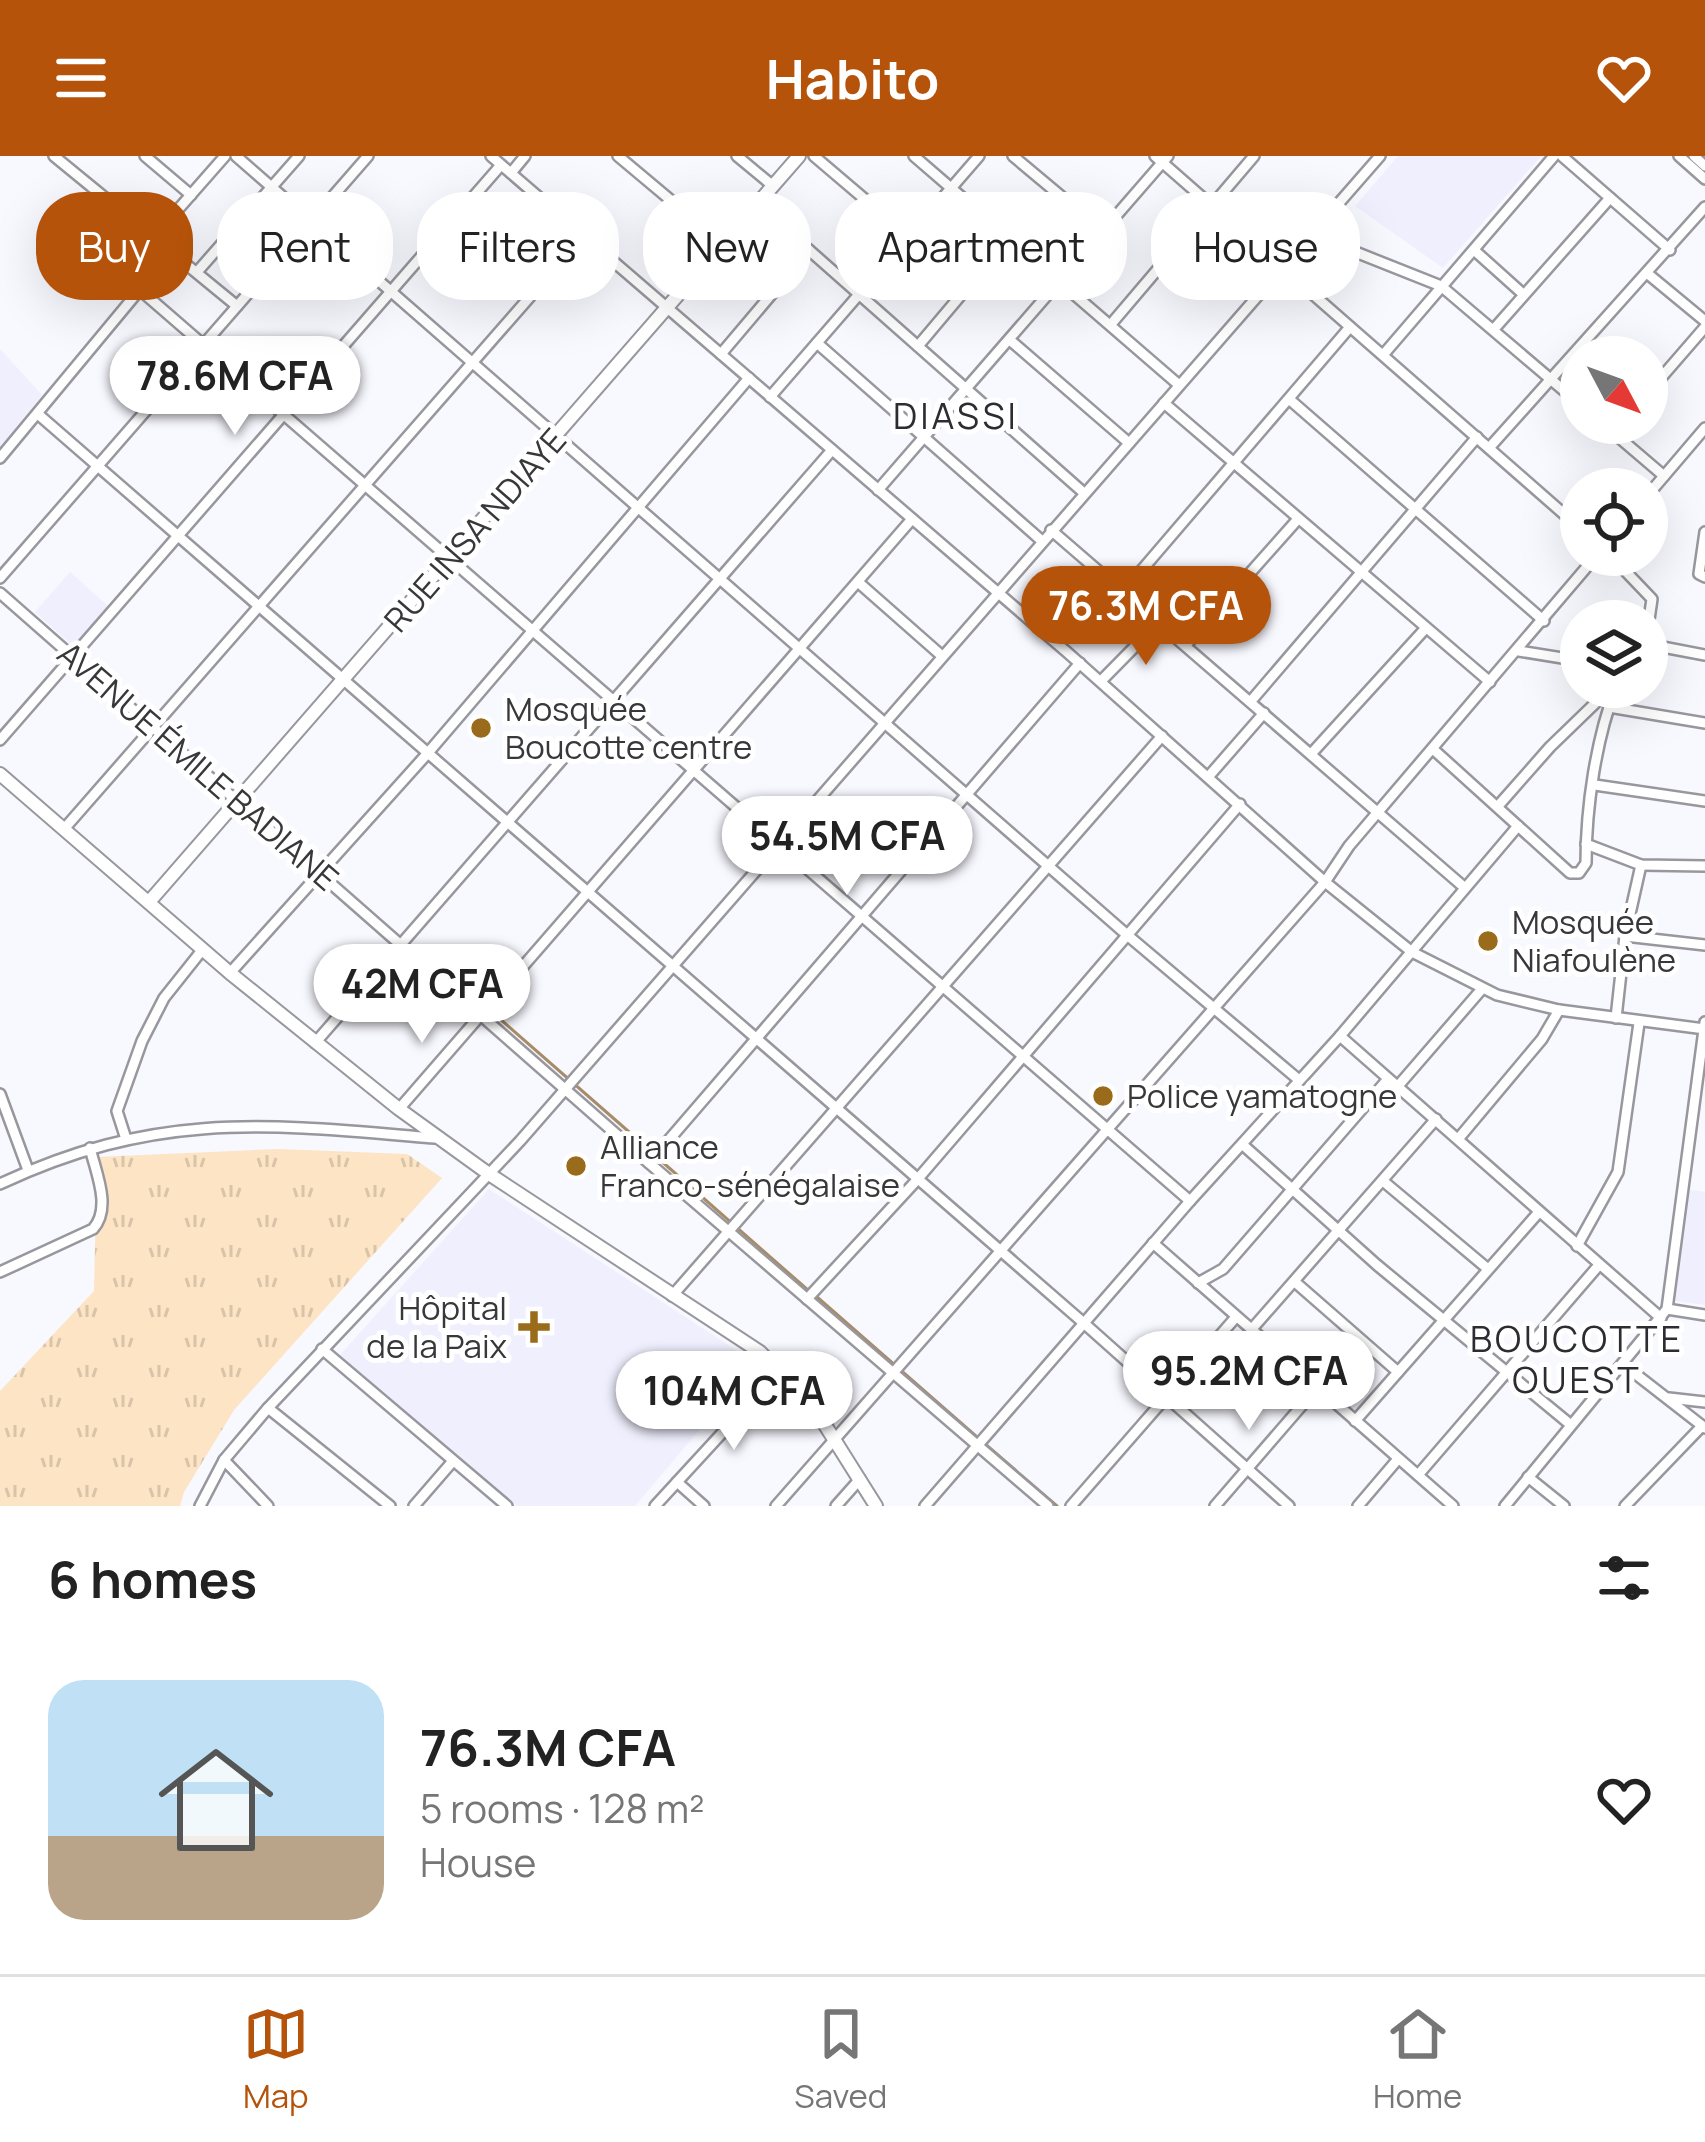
<!DOCTYPE html>
<meta charset="utf-8">
<style>
:root{--surface:#fff;--page:#f2f2f2;--text:#222;--muted:#767676;--line:#e0e0e0;--accent:#b45309}
body{margin:0;font-family:Manrope,sans-serif;background:var(--page);color:var(--text);height:100vh;display:flex;flex-direction:column;font-size:45px;white-space:nowrap}
*{box-sizing:border-box;margin:0}
p{font-size:39px;color:var(--muted)}
.icon{flex:none;width:66px;height:66px;fill:none;stroke:currentColor;stroke-width:2;stroke-linecap:round;stroke-linejoin:round}
.map{position:relative;height:1350px;overflow:hidden}
.details{display:flex;flex-direction:column;background:var(--surface);flex:1}
.details>*{flex:none}
.guide{position:absolute;left:36px;top:36px;width:1635px;height:108px;display:flex;gap:24px}
.needle{width:78px;rotate:131deg}
.buttons{position:absolute;left:1560px;top:180px;display:grid;gap:24px}
.buttons a{display:grid;place-items:center;width:108px;height:108px;border-radius:50%;background:var(--surface);box-shadow:0 12px 48px #0002;font-size:60px}
.price{position:absolute;translate:-50% -102px;padding:0 27px;border-radius:42px;background:#fff;color:#222;font-size:39px;line-height:78px;filter:drop-shadow(0 3px 6px #0008)}
.price::after{content:'';position:absolute;left:50%;top:72px;width:36px;height:27px;margin-left:-18px;background:inherit;clip-path:polygon(0 0,100% 0,50% 100%)}
.price.selected{background:var(--accent);color:#fff}
ul{padding:0;list-style:none}
li{display:flex;align-items:center;gap:36px;height:300px;padding:0 48px}
li+li{border-top:3px solid var(--line)}
li span{display:grid;place-items:center;flex:none;width:336px;height:240px;border-radius:36px;color:#555}
li>.icon{margin-inline-start:auto}
span .icon{width:144px;height:144px;fill:#fffc;stroke-width:1}
li b{font-size:51px}
h2{display:flex;justify-content:space-between;align-items:center;height:144px;padding:0 48px;font-size:51px}
.pill{padding:0 42px;border-radius:48px;background:var(--surface);box-shadow:0 12px 48px #0002;font-size:42px;line-height:108px}
.pill.selected{background:var(--accent);color:#fff}
header{display:flex;justify-content:space-between;align-items:center;height:156px;padding:0 48px;background:var(--accent);color:#fff;font-size:54px;font-weight:700}
.menu{display:flex;justify-content:space-around;align-items:center;height:168px;border-top:3px solid var(--line);background:var(--surface);font-size:33px;color:var(--muted)}
.menu a{display:grid;justify-items:center;gap:6px}
.menu .selected{color:var(--accent)}
.map>svg:first-child{display:block}
.built{fill:#f0effe}
.park{fill:url(#park-tufts)}
.lines{fill:none;stroke-linecap:round;stroke-linejoin:round}
.stream{stroke:#a68c67;stroke-width:3}
.minor-casing{stroke:#98979e;stroke-width:14}
.major-casing{stroke:#98979e;stroke-width:16}
.minor{stroke:#fff;stroke-width:9}
.major{stroke:#fff;stroke-width:12}
.poi-dot{fill:#996b1b;stroke:#fff;stroke-width:4.5}
.labels{text-anchor:middle;stroke-width:10;stroke-linejoin:round;paint-order:stroke}
.street-label{font-size:33px;fill:#38383b;stroke:#fff}
.poi-label{font-size:33px;fill:#38383b;stroke:#fff;text-anchor:start}
.neighbourhood-label{font-size:36px;letter-spacing:3px;fill:#2d2c32;stroke:#fff}
</style>
<header><svg class="icon" aria-label="menu" viewBox="0 0 24 24"><path d="M4 6h16M4 12h16M4 18h16"/></svg>Habito<svg class="icon" aria-label="heart" viewBox="0 0 24 24"><path d="M12 20l-8-8c-3-5 5-10 8-4 3-6 11-1 8 4z"/></svg></header>
<div class="map">
<svg width="1705" height="1350" viewBox="0 0 1705 1350">
<defs>
<pattern id="park-tufts" width="24" height="20" patternUnits="userSpaceOnUse" patternTransform="scale(3)"><rect width="24" height="20" fill="#fce4c4"/><path d="M3 7l-1-3M5 7V3M7 7l1-3M15 17l-1-3M17 17v-4M19 17l1-3" fill="none" stroke="#d9c4a9"/></pattern>
</defs>
<rect width="100%" height="100%" fill="#f8f8ff"/>
<g class="built">
<polygon points="1398,0 1541,0 1443,112 1355,50"/>
<polygon points="0,193 42,239 0,292"/>
<polygon points="70,416 109,451 74,491 35,456"/>
<polygon points="489,1033 756,1207 635,1350 517,1350 339,1200"/>
<polygon points="1690,1034 1705,1036 1705,1149 1675,1145"/>
</g>
<polygon class="park" points="278,993 407,998 442,1022 234,1254 184,1336 180,1350 0,1350 0,1235 94,1135 97,1001"/>
<g class="lines">
<g class="stream">
<polyline points="491,855 652,996"/>
<polyline points="659,1003 809,1135"/>
<polyline points="817,1141 977,1281"/>
<polyline points="984,1287 1057,1350"/>
</g>
<g class="minor-casing">
<g id="minor">
<polyline points="54,0 237,150"/>
<polyline points="145,0 191,39"/>
<polyline points="236,0 1126,778 1299,924"/>
<polyline points="491,0 1068,497 1325,726 1412,796 1497,839 1559,854 1705,873"/>
<polyline points="618,0 723,88"/>
<polyline points="737,0 773,30"/>
<polyline points="814,0 908,80"/>
<polyline points="914,0 1179,229"/>
<polyline points="1013,0 1105,77"/>
<polyline points="1155,0 1581,373"/>
<polyline points="1562,0 1670,94"/>
<polyline points="1679,0 1705,23"/>
<polyline points="1694,0 1705,10"/>
<polyline points="511,17 525,0"/>
<polyline points="757,48 1084,337"/>
<polyline points="448,72 528,141"/>
<polyline points="153,82 225,0"/>
<polyline points="1306,85 1358,97 1441,130 1581,249"/>
<polyline points="1474,94 1523,138"/>
<polyline points="197,116 299,0"/>
<polyline points="1648,118 1705,165"/>
<polyline points="139,133 1190,1045"/>
<polyline points="1112,167 1254,0"/>
<polyline points="1494,173 1610,42"/>
<polyline points="1011,185 1129,287"/>
<polyline points="817,187 1042,385"/>
<polyline points="918,190 1009,82"/>
<polyline points="721,198 809,94"/>
<polyline points="1383,199 1554,0"/>
<polyline points="1647,238 1705,171"/>
<polyline points="770,241 979,0"/>
<polyline points="1289,243 1544,465"/>
<polyline points="1164,247 1490,526"/>
<polyline points="39,259 1086,1169 1289,1350"/>
<polyline points="1602,267 1664,320"/>
<polyline points="1489,292 1705,51"/>
<polyline points="0,302 171,96"/>
<polyline points="878,334 1168,0"/>
<polyline points="1647,340 1705,272"/>
<polyline points="1051,374 1465,732"/>
<polyline points="1705,376 1699,418 1705,421"/>
<polyline points="1610,399 1652,443 1647,477"/>
<polyline points="0,422 368,0"/>
<polyline points="858,426 942,500"/>
<polyline points="1123,436 1350,171"/>
<polyline points="0,437 649,1007 1048,1350"/>
<polyline points="1647,488 1705,499"/>
<polyline points="1186,489 1298,363"/>
<polyline points="1519,495 1581,505"/>
<polyline points="1101,525 1159,466"/>
<polyline points="1251,545 1477,281"/>
<polyline points="1609,551 1705,567"/>
<polyline points="0,584 501,9"/>
<path d="M 1434,594 L 1570,717 L 1579,717 L 1586,707 C 1586,651 1596,583 1616,531"/>
<polyline points="1311,598 1425,473"/>
<polyline points="1209,620 1264,557"/>
<polyline points="1595,629 1705,645"/>
<polyline points="1498,650 1550,591 1612,531"/>
<polyline points="64,673 584,79"/>
<polyline points="1586,688 1641,709 1705,710"/>
<polyline points="1625,780 1705,789"/>
<polyline points="230,817 427,598 749,222"/>
<polyline points="1616,862 1625,780 1641,709"/>
<polyline points="1340,880 1661,1162"/>
<polyline points="315,887 832,294"/>
<polyline points="1398,930 1481,834"/>
<polyline points="0,938 28,1014"/>
<polyline points="399,953 912,363"/>
<polyline points="1459,982 1542,883 1559,854"/>
<polyline points="126,983 117,955 142,885 164,842 203,793"/>
<polyline points="1243,989 1377,1109 1571,1269"/>
<polyline points="649,1007 1080,507"/>
<polyline points="1383,1025 1488,1113"/>
<path d="M 0,1028 C 158,954 268,968 435,982"/>
<polyline points="1153,1087 1453,1350"/>
<polyline points="1577,1090 1618,1016 1639,867"/>
<path d="M 0,1116 L 93,1073 C 112,1052 96,1017 90,992"/>
<polyline points="1295,1126 1398,1216"/>
<polyline points="1198,1127 1223,1113 1388,923"/>
<polyline points="672,1140 1162,580"/>
<polyline points="807,1143 916,1025 1240,648"/>
<polyline points="1667,1153 1705,1159"/>
<polyline points="1251,1174 1436,963"/>
<polyline points="322,1193 507,1350"/>
<polyline points="1624,1209 1705,1272"/>
<polyline points="1669,1242 1705,1246"/>
<polyline points="268,1252 390,1350"/>
<polyline points="1355,1265 1539,1056"/>
<polyline points="224,1304 268,1350"/>
<polyline points="1418,1319 1599,1109"/>
<polyline points="1528,1321 1564,1350"/>
<polyline points="677,1326 704,1350"/>
<polyline points="200,1350 224,1304 268,1252 520,985 1380,0"/>
<polyline points="414,1350 453,1305"/>
<polyline points="655,1350 780,1214"/>
<polyline points="776,1350 1325,726 1349,690 1597,399"/>
<polyline points="836,1350 860,1323"/>
<polyline points="925,1350 1190,1045 1340,880 1518,670"/>
<polyline points="1071,1350 1236,1161"/>
<polyline points="1215,1350 1317,1232"/>
<polyline points="1358,1350 1398,1303"/>
<polyline points="1505,1350 1667,1153 1705,866"/>
<polyline points="1625,1350 1702,1270"/>
</g>
</g>
<g class="major-casing">
<g id="major">
<polyline points="0,618 230,817 399,953 489,1018 760,1196 815,1253 876,1350"/>
<polyline points="149,746 799,0"/>
</g>
</g>
<use href="#minor" class="minor"/>
<use href="#major" class="major"/>
</g>
<g class="poi-dot">
<circle cx="481" cy="572" r="12"/>
<circle cx="1488" cy="785" r="12"/>
<circle cx="1103" cy="940" r="12"/>
<circle cx="576" cy="1010" r="12"/>
<path d="M528 1153h12v12h12v12h-12v12h-12v-12h-12v-12h12z"/>
</g>
<g class="labels">
<g class="street-label">
<text transform="translate(475 374) rotate(-49)" y="12">RUE INSA NDIAYE</text>
<text transform="translate(198 610) rotate(41)" y="12">AVENUE ÉMILE BADIANE</text>
</g>
<g class="poi-label">
<text x="505" y="565">Mosquée<tspan x="505" dy="38">Boucotte centre</tspan></text>
<text x="1512" y="778">Mosquée<tspan x="1512" dy="38">Niafoulène</tspan></text>
<text x="1127" y="952">Police yamatogne</text>
<text x="600" y="1003">Alliance<tspan x="600" dy="38">Franco-sénégalaise</tspan></text>
<text x="507" y="1164" text-anchor="end">Hôpital<tspan x="507" dy="38">de la Paix</tspan></text>
</g>
<g class="neighbourhood-label">
<text x="956" y="273">DIASSI</text>
<text x="1577" y="1196">BOUCOTTE<tspan x="1577" dy="41">OUEST</tspan></text>
</g>
</g>
</svg>
<div class="buttons">
<a><svg class="needle" viewBox="-14 -14 28 28"><path d="M0-13l5 13h-10z" fill="#e53935"/><path d="M0 13l5-13h-10z" fill="#767676"/></svg></a>
<a><svg class="icon" aria-label="locate" viewBox="0 0 24 24"><circle cx="12" cy="12" r="6"/><path d="M12 2v4M12 18v4M2 12h4M18 12h4"/></svg></a>
<a><svg class="icon" aria-label="layers" viewBox="0 0 24 24"><path d="M12 4l9 5-9 5-9-5zM3 14l9 5 9-5"/></svg></a>
</div>
<b class="price" style="left:235px;top:282px">78.6M CFA</b>
<b class="price selected" style="left:1146px;top:512px">76.3M CFA</b>
<b class="price" style="left:847px;top:742px">54.5M CFA</b>
<b class="price" style="left:422px;top:890px">42M CFA</b>
<b class="price" style="left:1249px;top:1277px">95.2M CFA</b>
<b class="price" style="left:734px;top:1297px">104M CFA</b>
<div class="guide">
<a class="pill selected">Buy</a>
<a class="pill">Rent</a>
<a class="pill">Filters</a>
<a class="pill">New</a>
<a class="pill">Apartment</a>
<a class="pill">House</a>
</div>
</div>
<section class="details">
<h2>6 homes<svg class="icon" aria-label="filters" viewBox="0 0 24 24"><path d="M4 7h16M4 17h16"/><circle cx="9" cy="7" r="2"/><circle cx="15" cy="17" r="2"/></svg></h2>
<ul>
<li><span style="background:linear-gradient(#bfe0f5 65%,#b9a48a 0)"><svg class="icon" aria-label="home" viewBox="0 0 24 24"><path d="M3 11l9-7 9 7M6 9v11h12V9"/></svg></span><div><b>76.3M CFA</b><p>5 rooms · 128 m²</p><p>House</p></div><svg class="icon" aria-label="heart" viewBox="0 0 24 24"><path d="M12 20l-8-8c-3-5 5-10 8-4 3-6 11-1 8 4z"/></svg></li>
</ul>
</section>
<nav class="menu">
<a class="selected"><svg class="icon" aria-label="map" viewBox="0 0 24 24"><path d="M3 6l6-2 6 2 6-2v14l-6 2-6-2-6 2zM9 4v14M15 6v14"/></svg>Map</a>
<a><svg class="icon" aria-label="saved" viewBox="0 0 24 24"><path d="M7 4h10v16l-5-4-5 4z"/></svg>Saved</a>
<a><svg class="icon" aria-label="home" viewBox="0 0 24 24"><path d="M3 11l9-7 9 7M6 9v11h12V9"/></svg>Home</a>
</nav>
